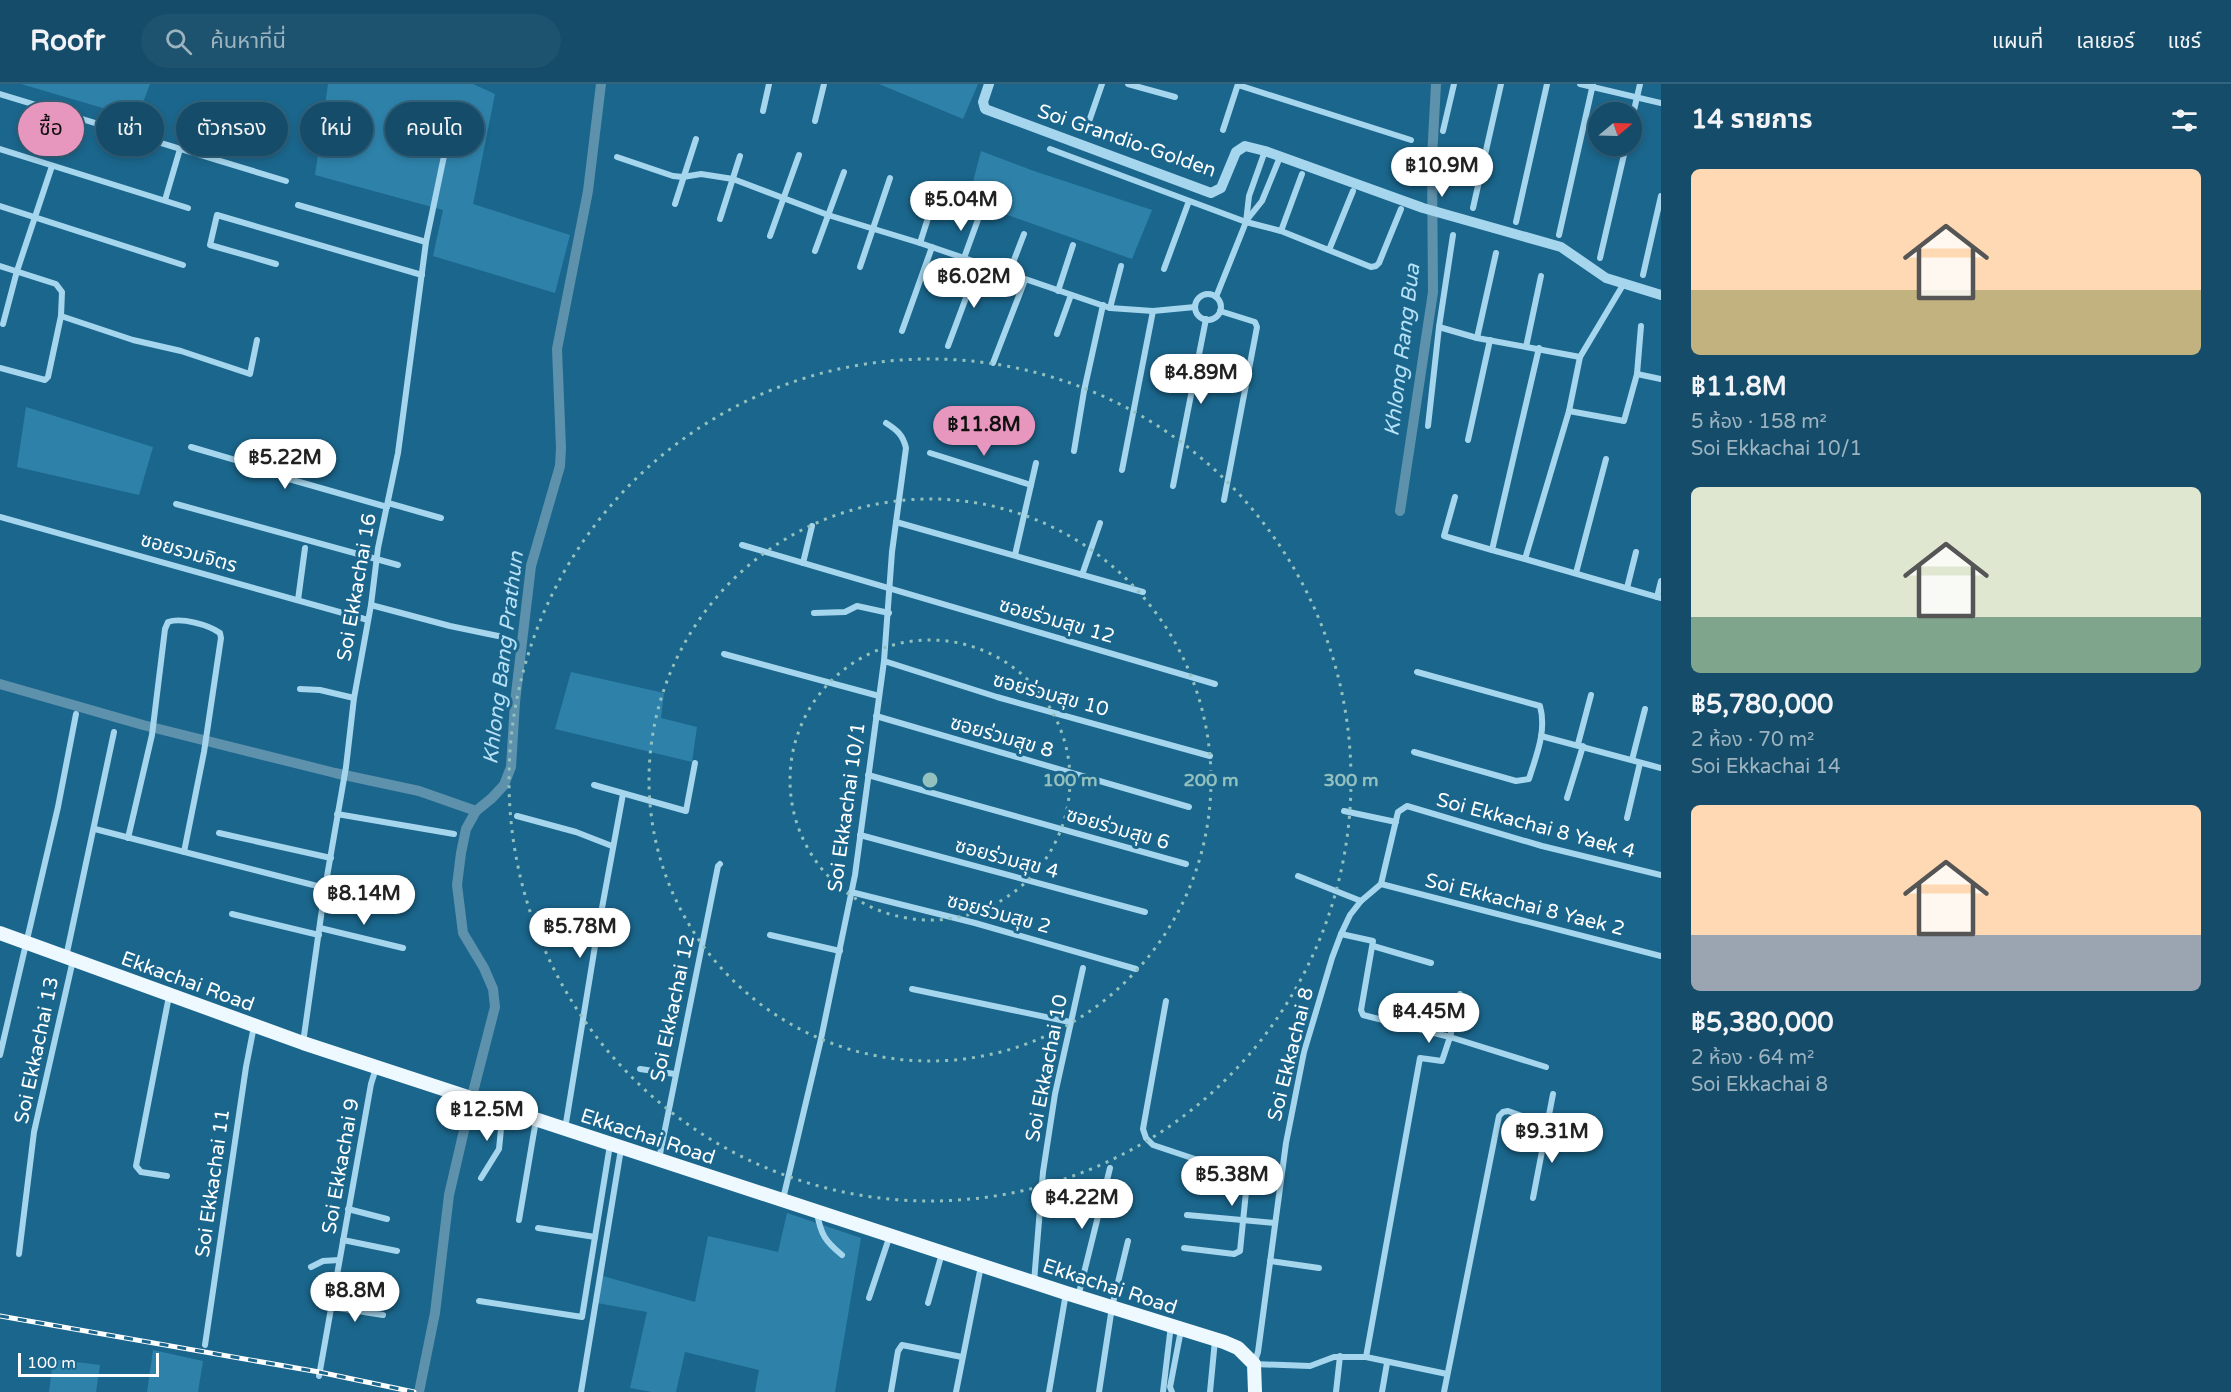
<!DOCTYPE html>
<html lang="th">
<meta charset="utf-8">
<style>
:root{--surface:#144c69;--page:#1d536f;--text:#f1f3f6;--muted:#9db4c0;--line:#33637d;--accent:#e797bd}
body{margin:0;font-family:"Varela Round","Noto Sans Thai",sans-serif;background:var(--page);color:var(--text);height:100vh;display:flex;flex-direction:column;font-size:22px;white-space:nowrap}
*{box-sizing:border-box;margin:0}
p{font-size:20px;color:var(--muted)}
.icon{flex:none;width:33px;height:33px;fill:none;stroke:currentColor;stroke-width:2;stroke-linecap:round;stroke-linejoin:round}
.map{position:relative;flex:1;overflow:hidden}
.panel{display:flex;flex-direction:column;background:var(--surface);width:570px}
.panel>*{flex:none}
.banner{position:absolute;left:18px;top:18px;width:570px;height:54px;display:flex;gap:12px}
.needle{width:39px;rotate:71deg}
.controls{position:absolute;left:1588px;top:18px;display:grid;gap:12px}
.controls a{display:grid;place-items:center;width:54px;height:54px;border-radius:50%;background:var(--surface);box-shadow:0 3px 9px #0003,0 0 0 2px var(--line);font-size:30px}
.scale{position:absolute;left:18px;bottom:15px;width:141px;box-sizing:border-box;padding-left:6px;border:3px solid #fff;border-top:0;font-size:16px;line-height:21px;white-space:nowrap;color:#fff;-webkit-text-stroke:4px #1b668c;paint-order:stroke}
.price{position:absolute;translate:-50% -51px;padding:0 14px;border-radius:21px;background:#fff;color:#222;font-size:20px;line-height:39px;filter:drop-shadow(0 2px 3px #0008)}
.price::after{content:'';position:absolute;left:50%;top:36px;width:18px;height:14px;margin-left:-9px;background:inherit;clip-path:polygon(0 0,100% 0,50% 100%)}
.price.selected{background:var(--accent);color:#111}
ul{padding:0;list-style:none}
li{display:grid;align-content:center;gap:12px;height:318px;padding:0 30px}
li span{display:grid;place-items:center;height:186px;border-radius:9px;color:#555}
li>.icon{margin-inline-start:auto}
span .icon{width:108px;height:108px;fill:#fffc;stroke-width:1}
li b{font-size:26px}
h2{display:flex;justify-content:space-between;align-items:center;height:72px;padding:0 30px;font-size:26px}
.tag{padding:0 21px;border-radius:27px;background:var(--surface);box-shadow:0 3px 9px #0003,0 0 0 2px var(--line);font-size:21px;line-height:54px}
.tag.selected{background:var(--accent);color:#111}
header{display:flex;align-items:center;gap:36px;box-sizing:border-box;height:84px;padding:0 30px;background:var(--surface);border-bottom:2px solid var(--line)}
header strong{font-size:28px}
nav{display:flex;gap:33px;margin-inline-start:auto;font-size:21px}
.search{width:420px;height:54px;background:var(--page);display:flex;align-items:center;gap:15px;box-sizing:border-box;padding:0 21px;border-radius:33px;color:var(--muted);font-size:22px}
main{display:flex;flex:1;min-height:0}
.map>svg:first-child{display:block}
.green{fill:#2e82aa}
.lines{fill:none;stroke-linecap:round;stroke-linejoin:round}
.canal{stroke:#5e91ac;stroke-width:10}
.minor{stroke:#a6d6ed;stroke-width:6}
.tertiary{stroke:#a6d6ed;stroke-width:10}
.primary{stroke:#edf8ff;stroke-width:14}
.rail-casing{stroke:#fff;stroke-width:5}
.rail{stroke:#1b668c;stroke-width:3;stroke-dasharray:9;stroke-linecap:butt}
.ring{fill:none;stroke:#93c1be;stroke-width:3;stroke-dasharray:3 6}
.labels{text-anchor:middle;stroke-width:6;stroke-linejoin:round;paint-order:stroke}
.street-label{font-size:20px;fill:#fff;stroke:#1b668c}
.water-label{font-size:21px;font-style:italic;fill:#b6e1f6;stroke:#1b668c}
.centre{fill:#93c1be;stroke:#1b668c;stroke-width:3}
.ring-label{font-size:18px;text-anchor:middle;font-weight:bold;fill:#93c1be;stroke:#1b668c;stroke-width:6;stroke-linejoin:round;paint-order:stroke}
</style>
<header>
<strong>Roofr</strong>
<div class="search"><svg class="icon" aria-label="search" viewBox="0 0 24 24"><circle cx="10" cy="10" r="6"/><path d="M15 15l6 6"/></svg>ค้นหาที่นี่</div>
<nav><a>แผนที่</a><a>เลเยอร์</a><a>แชร์</a></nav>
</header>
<main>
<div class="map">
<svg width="1661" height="1308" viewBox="0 0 1661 1308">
<rect width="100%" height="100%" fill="#1b668c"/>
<g class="green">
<polygon points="21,0 150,0 137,34"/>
<polygon points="328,0 473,0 495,10 473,120 570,151 555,209 433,172 443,126 315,91"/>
<polygon points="879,0 978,0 963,35"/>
<polygon points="981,67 1034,87 1152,126 1132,175 968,117"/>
<polygon points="26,323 153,363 139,411 17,383"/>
<polygon points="571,588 664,609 661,634 697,643 692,678 555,645"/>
<polygon points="787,1129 861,1154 835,1308 755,1308 759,1286 685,1268 676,1308 652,1308 630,1304 647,1228 597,1219 603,1192 695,1218 708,1152 778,1168"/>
<polygon points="153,1266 203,1277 198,1308 147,1308"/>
<polygon points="53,1275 100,1281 96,1308 49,1308"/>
</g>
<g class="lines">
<g class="canal">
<polyline points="1400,427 1433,208 1432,74 1436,0"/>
<polyline points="0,600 143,641 335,689 419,707 476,727"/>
<polyline points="419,1308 435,1229 449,1111 472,1012 495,923 493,905 484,884 463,849 457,801 461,769 466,745 476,727 492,714 504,701 511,683 515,618 531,482 560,382 561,364 557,265 588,107 601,0"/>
</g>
<g class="minor">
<polyline points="1128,0 1175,13"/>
<polyline points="1580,0 1661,19"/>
<polyline points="1238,1 1411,56"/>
<polyline points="0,10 286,97"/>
<polyline points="763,27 769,0"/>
<polyline points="1632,35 1640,0"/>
<polyline points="815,37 824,0"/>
<polyline points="1086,46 1102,0"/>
<polyline points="1223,46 1238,0"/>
<polyline points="1443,47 1454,0"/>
<polyline points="0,65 188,124"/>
<polyline points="1050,65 1246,138 1281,147 1371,183 1376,182 1379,179 1401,125"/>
<polyline points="617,73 673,92 683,93 701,90 733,95 828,131 920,159 1110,224 1153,227 1195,223"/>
<polyline points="1441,77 1481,86"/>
<polyline points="165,116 180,65"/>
<polyline points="675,120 696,55"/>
<polyline points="298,121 426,158"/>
<polyline points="0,122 183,181"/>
<polyline points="1473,124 1501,0"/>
<polyline points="720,135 740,72"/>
<polyline points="1246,137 1262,117 1280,73"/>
<polyline points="1516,138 1547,0"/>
<polyline points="1281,147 1302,90"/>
<polyline points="1453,151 1439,243 1477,254"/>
<polyline points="1559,151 1593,0"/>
<polyline points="770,152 799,71"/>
<polyline points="920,159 936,109"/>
<polyline points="1329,166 1353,107"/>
<polyline points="815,167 844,88"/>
<polyline points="1496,169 1477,254 1580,273"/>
<polyline points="964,174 980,130"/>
<polyline points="1600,174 1626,62"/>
<polyline points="276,180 210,161 217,131 422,191"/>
<polyline points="0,182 56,200 62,208 61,232 133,256 181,267 250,290 257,256"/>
<polyline points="860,183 890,94"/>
<polyline points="1164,185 1189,117"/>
<polyline points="1009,189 1024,150"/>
<polyline points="1643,191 1661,112"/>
<polyline points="1058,207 1073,161"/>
<circle cx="1208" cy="223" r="13"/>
<polyline points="1216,213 1246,138 1249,112 1265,67"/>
<polyline points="1110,224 1121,182"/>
<polyline points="1220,227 1255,238 1257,243 1224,416"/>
<polyline points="3,240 17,187 52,82"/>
<polyline points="902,247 932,163"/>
<polyline points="1057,250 1071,211"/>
<polyline points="948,262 979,179"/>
<polyline points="1526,263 1541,192"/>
<polyline points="1539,264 1492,466 1525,475 1569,327 1580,273 1623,201"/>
<polyline points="993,279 1025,196"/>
<polyline points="0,284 45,296 48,293 61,232"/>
<polyline points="1637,290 1661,295"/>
<polyline points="1569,327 1624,337 1637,290 1641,242"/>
<polyline points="1428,342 1439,243"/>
<polyline points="1468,356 1490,256"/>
<polyline points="191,363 269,386 289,395 387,423"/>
<polyline points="1074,367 1084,307 1103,221"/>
<polyline points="930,369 1031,401"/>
<polyline points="1122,386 1153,227"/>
<polyline points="1173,402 1206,235"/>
<polyline points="1455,413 1444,452 1492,466"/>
<polyline points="388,419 441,434"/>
<polyline points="176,420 398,481"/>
<polyline points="0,433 368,536"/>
<polyline points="896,438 1143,508"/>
<polyline points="742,461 1215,600"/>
<polyline points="1015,471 1036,379"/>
<polyline points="1525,475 1661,514"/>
<polyline points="803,479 812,442"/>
<polyline points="1576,489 1606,375"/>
<polyline points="1082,491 1100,439"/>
<polyline points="1627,504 1636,468"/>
<polyline points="1657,513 1661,497"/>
<polyline points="298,516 305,464"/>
<polyline points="371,521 450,542 503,553"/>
<polyline points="814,529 845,528 857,522 889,529"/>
<polyline points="724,570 879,612"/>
<polyline points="884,577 997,613 1210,672"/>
<polyline points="300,605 320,606 354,614"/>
<polyline points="876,632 1189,723"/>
<polyline points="1541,652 1661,684"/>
<polyline points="1578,660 1591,611"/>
<path d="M 1414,668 L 1516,697 L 1529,695 C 1536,672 1547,647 1540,622 L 1417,588"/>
<polyline points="1632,676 1645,625"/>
<polyline points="868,691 1186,780"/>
<polyline points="594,701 686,727 695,679"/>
<polyline points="1567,714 1583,662"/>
<polyline points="1344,727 1396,738"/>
<polyline points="337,730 454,750"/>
<polyline points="517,732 576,748 612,762"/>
<polyline points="1627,734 1640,679"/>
<polyline points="95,745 325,804"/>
<polyline points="219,749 331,774"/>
<polyline points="860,751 1145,828"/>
<path d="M 128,754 L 152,651 L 165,545 L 168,538 C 181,533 209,541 220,549 L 221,554 L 204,668 L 184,768"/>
<polyline points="1298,792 1361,817"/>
<polyline points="1381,800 1661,872"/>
<polyline points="851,808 975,839 1136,885"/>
<polyline points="232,830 319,851"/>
<polyline points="320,844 403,864"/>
<polyline points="1341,850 1373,857 1361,926 1363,931 1450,953 1460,910"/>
<polyline points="770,851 840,867"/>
<polyline points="1373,862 1431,879"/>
<polyline points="66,873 114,648"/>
<polyline points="912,905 1070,938"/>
<polyline points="1166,917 1143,1045 1146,1054 1153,1061 1198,1076 1244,1084 1248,1088 1240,1167 1234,1170 1184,1164"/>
<polyline points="303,959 325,804 346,683 354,614 371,521 378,464 398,369 426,158 448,53"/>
<polyline points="0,971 58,723 76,630"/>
<polyline points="640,985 675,990"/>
<polyline points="565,1045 595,862 623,710"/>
<polyline points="659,1075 718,782 720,780"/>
<polyline points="167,1092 141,1088 136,1082 169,912"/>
<polyline points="481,1094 499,1065 503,1025"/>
<polyline points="1533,1114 1553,1010"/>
<path d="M 783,1115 L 821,955 L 855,791 L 884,577 L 892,468 L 906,364 C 903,351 897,346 886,339"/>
<polyline points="348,1125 387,1135"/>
<path d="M 817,1129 C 821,1151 825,1157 842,1171"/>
<polyline points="1187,1131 1275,1139"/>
<polyline points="519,1136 536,1036"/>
<polyline points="538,1144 595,1153"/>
<polyline points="343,1156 397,1167"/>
<polyline points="19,1170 34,1048 73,876"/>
<polyline points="1270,1177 1319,1184"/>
<polyline points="311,1183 323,1177 339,1176"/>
<polyline points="1034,1198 1043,1088 1055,1010 1083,884"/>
<polyline points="1078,1213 1110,1084"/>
<polyline points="869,1214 890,1151"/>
<polyline points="479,1217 582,1233 610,1061"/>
<polyline points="928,1219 942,1169"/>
<polyline points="332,1223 383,1231"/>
<polyline points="205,1261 246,983 254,942"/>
<polyline points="1366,1273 1420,974 1442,977 1450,953 1546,983"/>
<polyline points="1447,1290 1366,1273 1334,1273 1310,1282 1254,1280 1258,1268 1286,1059 1304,968 1332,874 1341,850 1350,831 1361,817 1381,800 1398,728 1407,722 1542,762 1661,791"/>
<polyline points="319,1292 371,1000 376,984"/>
<polyline points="581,1308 621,1065"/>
<polyline points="891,1308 898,1267 902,1261 962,1273"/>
<polyline points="956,1308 981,1182"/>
<polyline points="1049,1308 1066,1209"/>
<polyline points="1099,1308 1112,1223 1128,1157"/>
<polyline points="1163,1308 1171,1241"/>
<polyline points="1172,1308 1170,1303 1181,1246"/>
<polyline points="1210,1308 1215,1256"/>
<polyline points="1336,1308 1340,1272"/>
<polyline points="1382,1308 1387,1279"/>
<polyline points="1444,1308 1499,1032 1503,1028 1508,1027 1547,1041 1580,1050"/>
</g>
<polyline class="tertiary" points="989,0 983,18 985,25 1211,109 1221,104 1236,68 1245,62 1265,67 1423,124 1561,163 1606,194 1661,211"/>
<polyline class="primary" points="0,849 303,959 1066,1209 1224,1258 1238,1264 1254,1280 1255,1308"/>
<g class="rail-casing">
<polyline id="rail" points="0,1232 319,1288 414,1308"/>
</g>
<use href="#rail" class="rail"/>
</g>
<g class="ring">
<circle cx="930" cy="696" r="140"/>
<circle cx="930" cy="696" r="281"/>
<circle cx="930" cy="696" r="421"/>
</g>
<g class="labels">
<g class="street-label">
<text transform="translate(1127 56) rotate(19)" y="7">Soi Grandio-Golden</text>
<text transform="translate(189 468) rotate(16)" y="7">ซอยรวมจิตร</text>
<text transform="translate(356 503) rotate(-80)" y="7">Soi Ekkachai 16</text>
<text transform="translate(1057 536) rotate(16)" y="7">ซอยร่วมสุข 12</text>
<text transform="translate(1051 610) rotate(15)" y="7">ซอยร่วมสุข 10</text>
<text transform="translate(1002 652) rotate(16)" y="7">ซอยร่วมสุข 8</text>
<text transform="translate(846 723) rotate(-82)" y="7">Soi Ekkachai 10/1</text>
<text transform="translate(1536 741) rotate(15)" y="7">Soi Ekkachai 8 Yaek 4</text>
<text transform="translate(1118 744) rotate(16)" y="7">ซอยร่วมสุข 6</text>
<text transform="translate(1007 774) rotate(15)" y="7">ซอยร่วมสุข 4</text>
<text transform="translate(1525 820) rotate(14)" y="7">Soi Ekkachai 8 Yaek 2</text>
<text transform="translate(999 829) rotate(15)" y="7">ซอยร่วมสุข 2</text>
<text transform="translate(188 897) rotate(20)" y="7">Ekkachai Road</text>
<text transform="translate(672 924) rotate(-78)" y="7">Soi Ekkachai 12</text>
<text transform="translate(36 966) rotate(-78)" y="7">Soi Ekkachai 13</text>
<text transform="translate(1290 970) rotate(-76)" y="7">Soi Ekkachai 8</text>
<text transform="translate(1046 984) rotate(-79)" y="7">Soi Ekkachai 10</text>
<text transform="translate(648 1052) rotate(18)" y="7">Ekkachai Road</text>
<text transform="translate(340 1082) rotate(-80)" y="7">Soi Ekkachai 9</text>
<text transform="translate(212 1099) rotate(-82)" y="7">Soi Ekkachai 11</text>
<text transform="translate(1110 1202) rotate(18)" y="7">Ekkachai Road</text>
</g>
<g class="water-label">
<text transform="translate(1402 266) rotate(-83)" y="7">Khlong Rang Bua</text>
<text transform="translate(503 574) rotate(-83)" y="7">Khlong Bang Prathun</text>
</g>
</g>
<circle cx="930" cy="696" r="9" class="centre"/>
<g class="ring-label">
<text x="1070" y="702">100 m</text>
<text x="1211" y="702">200 m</text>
<text x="1351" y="702">300 m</text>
</g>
</svg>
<div class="controls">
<a><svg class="needle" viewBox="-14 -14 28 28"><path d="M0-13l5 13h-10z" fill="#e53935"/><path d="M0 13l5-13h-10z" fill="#9db4c0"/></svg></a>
</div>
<div class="scale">100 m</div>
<b class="price" style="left:1442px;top:114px">฿10.9M</b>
<b class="price" style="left:961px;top:148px">฿5.04M</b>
<b class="price" style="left:974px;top:225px">฿6.02M</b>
<b class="price" style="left:1201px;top:321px">฿4.89M</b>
<b class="price selected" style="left:984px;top:373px">฿11.8M</b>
<b class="price" style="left:285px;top:406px">฿5.22M</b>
<b class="price" style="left:364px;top:842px">฿8.14M</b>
<b class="price" style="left:580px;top:875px">฿5.78M</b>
<b class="price" style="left:1429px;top:960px">฿4.45M</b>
<b class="price" style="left:487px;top:1058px">฿12.5M</b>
<b class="price" style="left:1552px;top:1080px">฿9.31M</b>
<b class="price" style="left:1232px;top:1123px">฿5.38M</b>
<b class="price" style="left:1082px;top:1146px">฿4.22M</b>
<b class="price" style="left:355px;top:1239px">฿8.8M</b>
<div class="banner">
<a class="tag selected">ซื้อ</a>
<a class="tag">เช่า</a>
<a class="tag">ตัวกรอง</a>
<a class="tag">ใหม่</a>
<a class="tag">คอนโด</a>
</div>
</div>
<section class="panel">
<h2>14 รายการ<svg class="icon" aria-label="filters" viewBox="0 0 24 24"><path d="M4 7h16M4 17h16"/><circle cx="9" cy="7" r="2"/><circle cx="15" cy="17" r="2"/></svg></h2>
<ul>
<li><span style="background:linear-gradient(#ffd9b3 65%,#c2b280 0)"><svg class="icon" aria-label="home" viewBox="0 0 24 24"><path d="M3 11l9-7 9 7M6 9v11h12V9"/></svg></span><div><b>฿11.8M</b><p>5 ห้อง · 158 m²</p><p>Soi Ekkachai 10/1</p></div></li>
<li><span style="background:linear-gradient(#dfe7d0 70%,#7fa58c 0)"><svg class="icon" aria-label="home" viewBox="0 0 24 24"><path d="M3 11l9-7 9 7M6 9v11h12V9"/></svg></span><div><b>฿5,780,000</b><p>2 ห้อง · 70 m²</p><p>Soi Ekkachai 14</p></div></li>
<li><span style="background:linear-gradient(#ffd9b3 70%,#9aa5b1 0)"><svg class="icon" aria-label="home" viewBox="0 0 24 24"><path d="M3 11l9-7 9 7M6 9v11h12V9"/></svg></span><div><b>฿5,380,000</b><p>2 ห้อง · 64 m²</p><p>Soi Ekkachai 8</p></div></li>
</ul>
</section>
</main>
